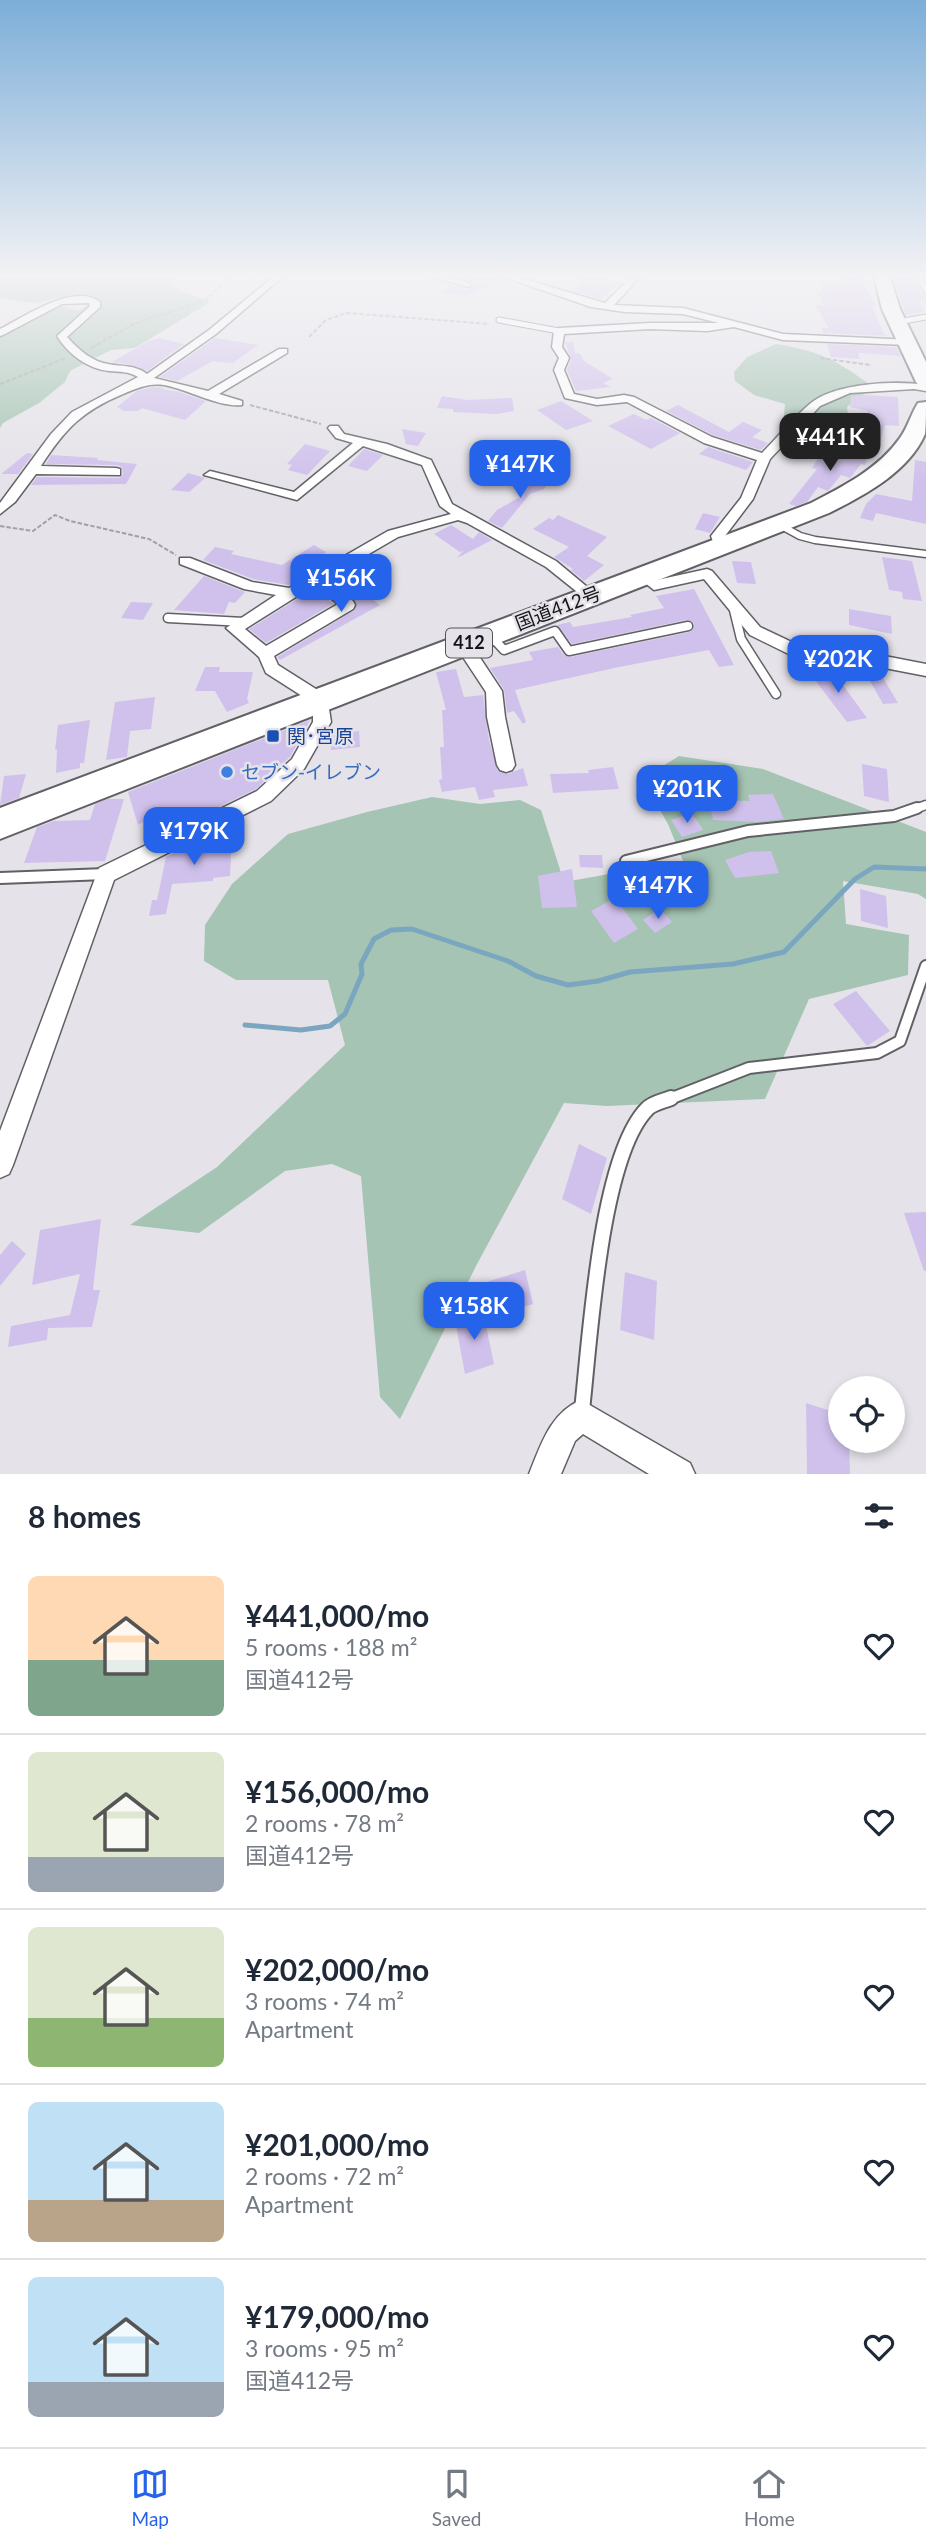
<!DOCTYPE html>
<meta charset="utf-8">
<style>
:root{--surface:#fff;--page:#f2f2f3;--text:#1f2937;--muted:#747a83;--line:#e0e1e3;--accent:#2563eb}
body{margin:0;font-family:Lato,"Noto Sans JP",sans-serif;background:var(--page);color:var(--text);height:100vh;display:flex;flex-direction:column;font-size:26px;white-space:nowrap}
*{box-sizing:border-box;margin:0}
p{font-size:23px;color:var(--muted)}
.icon{flex:none;width:38px;height:38px;fill:none;stroke:currentColor;stroke-width:2;stroke-linecap:round;stroke-linejoin:round}
.map{position:relative;height:1474px;overflow:hidden}
.details{display:flex;flex-direction:column;background:var(--surface);flex:1}
.details>*{flex:none}
.controls{position:absolute;left:828px;top:1376px;display:grid;gap:14px}
.controls a{display:grid;place-items:center;width:77px;height:77px;border-radius:50%;background:var(--surface);box-shadow:0 4px 10px #0003;font-size:35px}
.price{position:absolute;translate:-50% -60px;padding:0 16px;border-radius:14px;background:var(--accent);color:#fff;font-size:23px;line-height:46px;filter:drop-shadow(0 2px 4px #0008)}
.price::after{content:'';position:absolute;left:50%;top:42px;width:21px;height:16px;margin-left:-10px;background:inherit;clip-path:polygon(0 0,100% 0,50% 100%)}
.price.on{background:#222;color:#fff}
ul{padding:0;list-style:none}
li{display:flex;align-items:center;gap:21px;height:175px;padding:0 28px}
li+li{border-top:2px solid var(--line)}
li span{display:grid;place-items:center;flex:none;width:196px;height:140px;border-radius:10px;color:#555}
li>.icon{margin-inline-start:auto}
span .icon{width:84px;height:84px;fill:#fffc;stroke-width:1}
li b{font-size:30px}
h2{display:flex;justify-content:space-between;align-items:center;height:84px;padding:0 28px;font-size:30px}
.tab-bar{display:flex;justify-content:space-around;align-items:center;height:98px;border-top:2px solid var(--line);background:var(--surface);font-size:19px;color:var(--muted)}
.tab-bar a{display:grid;justify-items:center;gap:4px}
.tab-bar .on{color:var(--accent)}
.map>svg:first-child{display:block}
.green{fill:#a5c4b3}
.lines{fill:none;stroke-linecap:round;stroke-linejoin:round}
.stream{stroke:#7aa6c0;stroke-width:5}
.building{fill:#d0c1ec}
.lane-far4-casing{stroke:#616065;stroke-width:7}
.lane-far3-casing{stroke:#616065;stroke-width:9}
.lane-far2-casing{stroke:#616065;stroke-width:11}
.lane-far1-casing{stroke:#616065;stroke-width:14}
.lane-casing{stroke:#616065;stroke-width:18}
.street-casing{stroke:#616065;stroke-width:3}
.highway-casing{stroke:#616065;stroke-width:4}
.path{stroke:#a1a0a4;stroke-width:2;stroke-dasharray:4.5 2;stroke-linecap:butt}
.lane-far4{stroke:#fff;stroke-width:5}
.lane-far3{stroke:#fff;stroke-width:6}
.lane-far2{stroke:#fff;stroke-width:8}
.lane-far1{stroke:#fff;stroke-width:10}
.lane{stroke:#fff;stroke-width:14}
.street{fill:#fff;fill-rule:evenodd}
.highway{fill:#fff;fill-rule:evenodd}
.transit-dot{fill:#1a4fb4;stroke:#e5e3e9;stroke-width:2.5}
.shop-dot{fill:#3f7fe0;stroke:#e5e3e9;stroke-width:2.5}
.labels{text-anchor:middle;stroke-width:5;stroke-linejoin:round;paint-order:stroke}
.shield{fill:#e5e3e9;stroke:#535255;stroke-width:2}
.shield-label{font-size:18px;font-weight:bold;fill:#141416}
.street-label{font-size:19px;fill:#141416;stroke:#e5e3e9}
.transit-label{font-size:19px;fill:#164399;stroke:#e5e3e9;text-anchor:start}
.shop-label{font-size:19px;fill:#366cbe;stroke:#e5e3e9;text-anchor:start}
</style>
<div class="map">
<svg width="926" height="1474" viewBox="0 0 926 1474">
<rect width="100%" height="100%" fill="#e5e3e9"/>
<g class="green">
<polygon points="0,277 174,277 171,286 210,302 135,348 111,350 70,371 65,382 39,403 3,423 0,428 0,337 60,305 78,311 98,298 74,294 36,303 0,298"/>
<path d="M 776,344 C 820,351 838,361 873,387 L 847,407 L 848,415 L 877,440 L 840,457 L 795,436 L 783,425 L 785,404 L 754,395 L 735,381 L 734,372 L 747,357 Z"/>
<polygon points="679,756 763,769 926,832 926,899 918,894 843,881 846,924 909,935 908,975 809,999 765,1099 607,1106 564,1103 476,1266 400,1419 380,1397 361,1176 332,1164 285,1171 199,1233 130,1225 217,1167 345,1045 328,980 236,980 204,961 205,925 232,884 288,834 367,812 432,797 480,804 520,800 541,810 564,882 683,861 668,824 642,779"/>
</g>
<g class="lines">
<polyline class="stream" points="245,1025 301,1030 330,1026 345,1014 362,974 361,964 374,939 391,930 412,929 508,961 536,976 568,985 598,981 630,972 733,964 784,952 855,879 874,867 926,869"/>
</g>
<g class="building">
<polygon points="463,277 502,277 503,280 465,296 441,292 451,285 467,290 474,286 474,283"/>
<polygon points="580,277 599,277 602,282 619,285 601,299 572,290 579,286"/>
<polygon points="852,277 860,277 876,307 872,307 884,334 889,336 823,333 822,328 829,328 815,305 824,305 816,291 823,291 821,282 842,283 842,278 852,280"/>
<polygon points="893,277 914,277 921,292 926,295 926,301 918,300 925,312 906,315"/>
<polygon points="159,338 184,344 147,371 133,365 112,362 149,341"/>
<polygon points="215,338 258,345 233,363 213,361 177,381 160,377"/>
<polygon points="565,342 573,342 575,353 580,353 584,361 613,379 603,383 611,387 576,391 567,370 571,359"/>
<polygon points="827,344 896,347 901,356 858,353 860,359 831,357"/>
<polygon points="153,387 165,388 162,389 179,392 206,401 185,420 142,408 138,411 124,411 117,407 137,391"/>
<polygon points="865,395 898,397 899,426 885,425 877,453 864,450 868,411 850,407 851,396"/>
<polygon points="442,396 467,400 512,398 514,411 497,414 453,412 453,409 437,408"/>
<polygon points="561,401 593,421 566,430 537,410"/>
<polygon points="678,405 729,432 743,422 762,430 752,437 768,443 761,450 713,435 666,411"/>
<polygon points="634,414 646,420 651,418 680,433 651,449 608,426"/>
<polygon points="402,429 426,433 418,446 406,444"/>
<polygon points="305,444 330,451 307,475 288,470 292,465 287,464"/>
<polygon points="708,447 753,462 746,470 699,454"/>
<polygon points="845,448 869,453 865,465 861,464 850,478 841,475 828,491 818,487 807,502 796,506 789,504 817,469 812,468 822,452 843,457"/>
<polygon points="364,449 383,455 367,471 348,466"/>
<polygon points="27,453 33,454 18,474 1,474"/>
<polygon points="51,455 98,458 97,460 137,464 126,484 31,485 37,477 120,478 123,475 122,467 117,465 46,464"/>
<polygon points="915,460 926,462 926,524 876,513 873,521 860,518 866,504 876,494 912,501"/>
<polygon points="540,471 554,475 544,489 530,494 502,528 488,521 497,510 522,496"/>
<polygon points="188,473 205,478 189,492 171,490"/>
<polygon points="703,513 720,517 710,533 695,529"/>
<polygon points="558,515 607,537 587,556 604,565 584,581 571,570 573,569 554,557 569,547 533,529 549,518 553,520"/>
<polygon points="451,525 473,539 479,532 492,540 457,558 464,550 460,552 434,534"/>
<polygon points="314,545 326,552 311,562 301,574 303,577 289,585 253,579 203,560 215,547 234,551 231,554 282,565"/>
<polygon points="882,557 912,561 922,601 903,599 902,592 889,590"/>
<polygon points="732,561 751,562 756,584 737,583"/>
<polygon points="204,576 245,592 235,603 229,602 224,614 174,610"/>
<polygon points="345,578 380,605 280,660 277,657 355,610 355,600 335,583"/>
<polygon points="315,588 333,604 266,643 249,629"/>
<polygon points="694,589 734,665 719,667 709,650 619,667 515,690 526,722 523,724 514,711 507,713 504,690 490,668 533,660 529,652 558,647 564,655 570,657 690,632 694,624 687,620 572,644 557,625 570,622 573,627 632,617 630,615 664,608 656,596"/>
<polygon points="131,602 153,603 143,620 121,618"/>
<polygon points="849,609 891,616 892,634 849,625"/>
<polygon points="811,666 827,666 835,686 843,685 867,718 847,722 818,684"/>
<polygon points="205,667 220,667 219,672 253,672 247,699 249,703 227,712 215,691 195,691"/>
<polygon points="862,667 878,669 898,703 883,704"/>
<polygon points="456,669 464,697 483,695 489,740 498,771 507,774 523,768 528,786 493,790 495,797 479,800 475,787 442,792 439,780 442,779 440,747 444,747 442,710 446,710 436,672"/>
<polygon points="155,697 151,729 130,731 127,757 106,760 115,702"/>
<polygon points="90,720 84,763 80,763 80,768 56,773 57,749 55,750 58,725"/>
<polygon points="310,720 290,757 256,789 156,837 146,820 138,825 128,792"/>
<polygon points="359,731 360,747 331,750 330,734"/>
<polygon points="862,764 887,769 889,802 864,796"/>
<polygon points="613,767 619,789 553,793 550,774 589,773 588,770"/>
<polygon points="26,774 19,798 0,805 4,776"/>
<polygon points="773,794 784,819 758,822 713,820 709,800 750,801 748,795"/>
<polygon points="108,799 124,799 105,861 24,863 37,827 54,821 90,820 95,804"/>
<polygon points="692,813 703,830 682,837 671,820"/>
<polygon points="232,833 230,876 213,878 213,881 172,884 166,914 149,916 152,900 157,900 166,857 207,836"/>
<polygon points="771,851 779,873 735,878 725,860 749,852"/>
<polygon points="579,855 602,855 603,868 580,867"/>
<polygon points="572,869 577,907 542,908 538,876"/>
<polygon points="860,889 886,896 888,928 861,921"/>
<polygon points="615,898 638,929 614,943 591,911"/>
<polygon points="660,908 672,922 655,933 643,920"/>
<polygon points="856,991 890,1031 867,1046 833,1004"/>
<polygon points="579,1144 607,1158 591,1214 562,1199"/>
<polygon points="926,1212 926,1271 924,1271 904,1213"/>
<polygon points="101,1219 93,1290 100,1290 92,1327 48,1328 47,1340 8,1347 11,1326 70,1315 80,1274 32,1285 40,1230"/>
<polygon points="12,1241 26,1254 0,1286 0,1255"/>
<polygon points="525,1270 533,1304 489,1317 483,1283"/>
<polygon points="625,1272 657,1281 654,1340 620,1330"/>
<polygon points="483,1311 494,1364 465,1374 455,1320"/>
<polygon points="806,1403 840,1414 840,1440 849,1440 850,1474 807,1474"/>
</g>
<g class="lines">
<g class="lane-far4-casing">
<g id="lane-far4">
<polyline points="604,277 631,282"/>
<polyline points="919,277 926,290"/>
<polyline points="499,320 559,331"/>
<polyline points="898,322 926,317"/>
</g>
</g>
<g class="lane-far3-casing">
<polyline id="lane-far3" points="778,524 800,536 815,540 926,554"/>
</g>
<g class="lane-far2-casing">
<g id="lane-far2">
<polyline points="733,606 741,639 776,694"/>
<polyline points="168,618 244,622"/>
<polyline points="491,636 504,650 555,631 569,651 688,626"/>
<polyline points="912,810 926,805"/>
</g>
</g>
<g class="lane-far1-casing">
<g id="lane-far1">
<polyline points="626,861 748,831 894,816 917,808"/>
<polyline points="0,878 106,874"/>
<polyline points="667,1100 749,1068 877,1053 900,1041 926,966"/>
</g>
</g>
<g class="lane-casing">
<path id="lane" d="M 582,1410 C 590,1340 600,1157 647,1109 C 652,1103 664,1101 671,1098"/>
</g>
<g class="street-casing">
<g id="street">
<path d="M 273,277 L 282,277 L 216,334 L 154,378 L 208,391 L 279,349 L 287,349 L 287,353 L 219,394 L 242,401 L 242,405 C 220,408 187,389 164,385 C 148,383 138,388 123,394 C 82,411 65,429 41,466 L 116,468 L 120,469 L 120,475 L 36,474 L 15,502 L 0,514 L 0,503 L 51,434 L 72,412 L 138,377 C 128,371 120,372 109,371 C 88,369 68,354 57,336 L 90,306 L 89,303 L 62,304 L 3,335 L 0,336 L 0,329 C 24,317 74,282 100,302 L 100,307 L 67,337 L 69,339 C 79,350 93,362 108,364 C 122,367 134,364 147,374 L 209,330 Z"/>
<polygon points="433,277 449,277 472,284 468,287"/>
<path d="M 504,277 L 517,277 L 605,303 L 631,277 L 640,277 L 614,305 L 683,308 L 783,334 L 912,340 L 912,344 L 908,345 L 783,340 L 734,327 L 707,331 L 650,329 L 564,334 L 562,347 L 569,358 L 564,370 L 574,394 L 597,399 L 624,395 L 634,397 L 712,437 L 762,453 C 778,437 793,418 811,403 C 835,383 896,380 926,385 L 926,391 L 914,389 L 850,393 L 820,406 L 770,459 L 753,499 L 725,536 L 728,547 L 726,550 L 716,550 L 711,536 L 741,498 L 757,460 L 704,443 L 627,402 L 597,405 L 565,398 L 554,370 L 559,358 L 552,347 L 554,331 L 559,328 L 650,323 L 719,323 L 683,314 L 625,312 L 591,307 Z"/>
<path d="M 330,426 L 338,426 L 344,434 L 387,444 L 431,460 L 452,504 L 556,561 L 598,596 L 596,599 L 586,599 L 546,567 L 467,523 L 458,520 L 398,537 L 326,579 L 353,601 L 355,605 L 353,609 L 274,656 L 278,665 L 327,696 L 331,722 L 328,727 L 304,769 L 271,801 L 114,880 L 13,1165 L 9,1174 L 0,1178 L 0,1131 L 99,868 L 257,791 L 292,759 L 313,722 L 313,703 L 266,673 L 259,657 L 226,628 L 276,595 L 244,589 L 180,564 L 180,558 L 190,558 L 252,582 L 289,588 L 388,531 L 451,514 L 440,506 L 422,465 L 363,446 L 297,500 L 204,475 L 210,471 L 294,492 L 353,443 L 336,438 L 328,428 ZM 315,585 L 338,604 L 266,646 L 245,629 Z"/>
<polygon points="707,569 712,571 760,627 815,653 864,652 926,664 926,676 864,664 807,663 750,635 704,579 654,590 635,575 642,570 657,580"/>
<polygon points="463,639 469,641 502,691 505,717 515,765 512,770 506,772 500,770 497,765 487,717 486,692 455,645"/>
<path d="M 581,1400 L 690,1463 L 695,1474 L 649,1474 L 583,1434 L 575,1441 L 561,1474 L 529,1474 C 541,1445 550,1413 581,1400 Z"/>
</g>
</g>
<g class="highway-casing">
<g id="highway">
<polygon points="874,277 890,277 900,309 926,362 926,388 919,386 916,382 882,309"/>
<path d="M 926,402 C 926,411 926,425 925,434 C 909,472 863,496 829,513 L 0,839 L 0,808 L 811,503 C 844,486 879,468 900,438 C 908,427 911,414 918,403 Z"/>
</g>
</g>
<g class="path">
<polyline points="309,337 326,320 346,313 489,324"/>
<polyline points="91,348 136,323 206,300 229,277"/>
<polyline points="820,358 871,365"/>
<polyline points="0,384 66,358"/>
<polyline points="250,405 321,424"/>
<polyline points="0,526 33,531 55,515 70,521 149,539 176,555"/>
</g>
<use href="#lane-far4" class="lane-far4"/>
<use href="#lane-far3" class="lane-far3"/>
<use href="#lane-far2" class="lane-far2"/>
<use href="#lane-far1" class="lane-far1"/>
<use href="#lane" class="lane"/>
<use href="#street" class="street"/>
<use href="#highway" class="highway"/>
</g>
<linearGradient id="sky" x2="0" y2="1"><stop stop-color="#7caed8"/><stop offset="0.57" stop-color="#f3f2f5"/><stop offset="1" stop-color="#f3f2f5" stop-opacity="0"/></linearGradient>
<rect width="926" height="483" fill="url(#sky)"/>
<rect class="transit-dot" x="266" y="729" width="14" height="14" rx="3.5"/>
<circle class="shop-dot" cx="227" cy="772" r="7"/>
<g class="labels">
<rect class="shield" x="446" y="628.5" width="46" height="29" rx="5"/>
<g class="shield-label">
<text x="469" y="649">412</text>
</g>
<g class="street-label">
<text transform="translate(558 608) rotate(-21)" y="7">国道412号</text>
</g>
<g class="transit-label">
<text x="287" y="743">関･宮原</text>
</g>
<g class="shop-label">
<text x="241" y="779">セブン-イレブン</text>
</g>
</g>
</svg>
<div class="controls">
<a><svg class="icon" aria-label="locate" viewBox="0 0 24 24"><circle cx="12" cy="12" r="6"/><path d="M12 2v4M12 18v4M2 12h4M18 12h4"/></svg></a>
</div>
<b class="price on" style="left:830px;top:473px">¥441K</b>
<b class="price" style="left:520px;top:500px">¥147K</b>
<b class="price" style="left:341px;top:614px">¥156K</b>
<b class="price" style="left:838px;top:695px">¥202K</b>
<b class="price" style="left:687px;top:825px">¥201K</b>
<b class="price" style="left:194px;top:867px">¥179K</b>
<b class="price" style="left:658px;top:921px">¥147K</b>
<b class="price" style="left:474px;top:1342px">¥158K</b>
</div>
<section class="details">
<h2>8 homes<svg class="icon" aria-label="filters" viewBox="0 0 24 24"><path d="M4 7h16M4 17h16"/><circle cx="9" cy="7" r="2"/><circle cx="15" cy="17" r="2"/></svg></h2>
<ul>
<li><span style="background:linear-gradient(#ffd9b3 60%,#7fa58c 0)"><svg class="icon" aria-label="home" viewBox="0 0 24 24"><path d="M3 11l9-7 9 7M6 9v11h12V9"/></svg></span><div><b>¥441,000/mo</b><p>5 rooms · 188 m²</p><p>国道412号</p></div><svg class="icon" aria-label="heart" viewBox="0 0 24 24"><path d="M12 20l-8-8c-3-5 5-10 8-4 3-6 11-1 8 4z"/></svg></li>
<li><span style="background:linear-gradient(#dfe7d0 75%,#9aa5b1 0)"><svg class="icon" aria-label="home" viewBox="0 0 24 24"><path d="M3 11l9-7 9 7M6 9v11h12V9"/></svg></span><div><b>¥156,000/mo</b><p>2 rooms · 78 m²</p><p>国道412号</p></div><svg class="icon" aria-label="heart" viewBox="0 0 24 24"><path d="M12 20l-8-8c-3-5 5-10 8-4 3-6 11-1 8 4z"/></svg></li>
<li><span style="background:linear-gradient(#dfe7d0 65%,#8fb573 0)"><svg class="icon" aria-label="home" viewBox="0 0 24 24"><path d="M3 11l9-7 9 7M6 9v11h12V9"/></svg></span><div><b>¥202,000/mo</b><p>3 rooms · 74 m²</p><p>Apartment</p></div><svg class="icon" aria-label="heart" viewBox="0 0 24 24"><path d="M12 20l-8-8c-3-5 5-10 8-4 3-6 11-1 8 4z"/></svg></li>
<li><span style="background:linear-gradient(#bfe0f5 70%,#b9a48a 0)"><svg class="icon" aria-label="home" viewBox="0 0 24 24"><path d="M3 11l9-7 9 7M6 9v11h12V9"/></svg></span><div><b>¥201,000/mo</b><p>2 rooms · 72 m²</p><p>Apartment</p></div><svg class="icon" aria-label="heart" viewBox="0 0 24 24"><path d="M12 20l-8-8c-3-5 5-10 8-4 3-6 11-1 8 4z"/></svg></li>
<li><span style="background:linear-gradient(#bfe0f5 75%,#9aa5b1 0)"><svg class="icon" aria-label="home" viewBox="0 0 24 24"><path d="M3 11l9-7 9 7M6 9v11h12V9"/></svg></span><div><b>¥179,000/mo</b><p>3 rooms · 95 m²</p><p>国道412号</p></div><svg class="icon" aria-label="heart" viewBox="0 0 24 24"><path d="M12 20l-8-8c-3-5 5-10 8-4 3-6 11-1 8 4z"/></svg></li>
</ul>
</section>
<nav class="tab-bar">
<a class="on"><svg class="icon" aria-label="map" viewBox="0 0 24 24"><path d="M3 6l6-2 6 2 6-2v14l-6 2-6-2-6 2zM9 4v14M15 6v14"/></svg>Map</a>
<a><svg class="icon" aria-label="saved" viewBox="0 0 24 24"><path d="M7 4h10v16l-5-4-5 4z"/></svg>Saved</a>
<a><svg class="icon" aria-label="home" viewBox="0 0 24 24"><path d="M3 11l9-7 9 7M6 9v11h12V9"/></svg>Home</a>
</nav>
